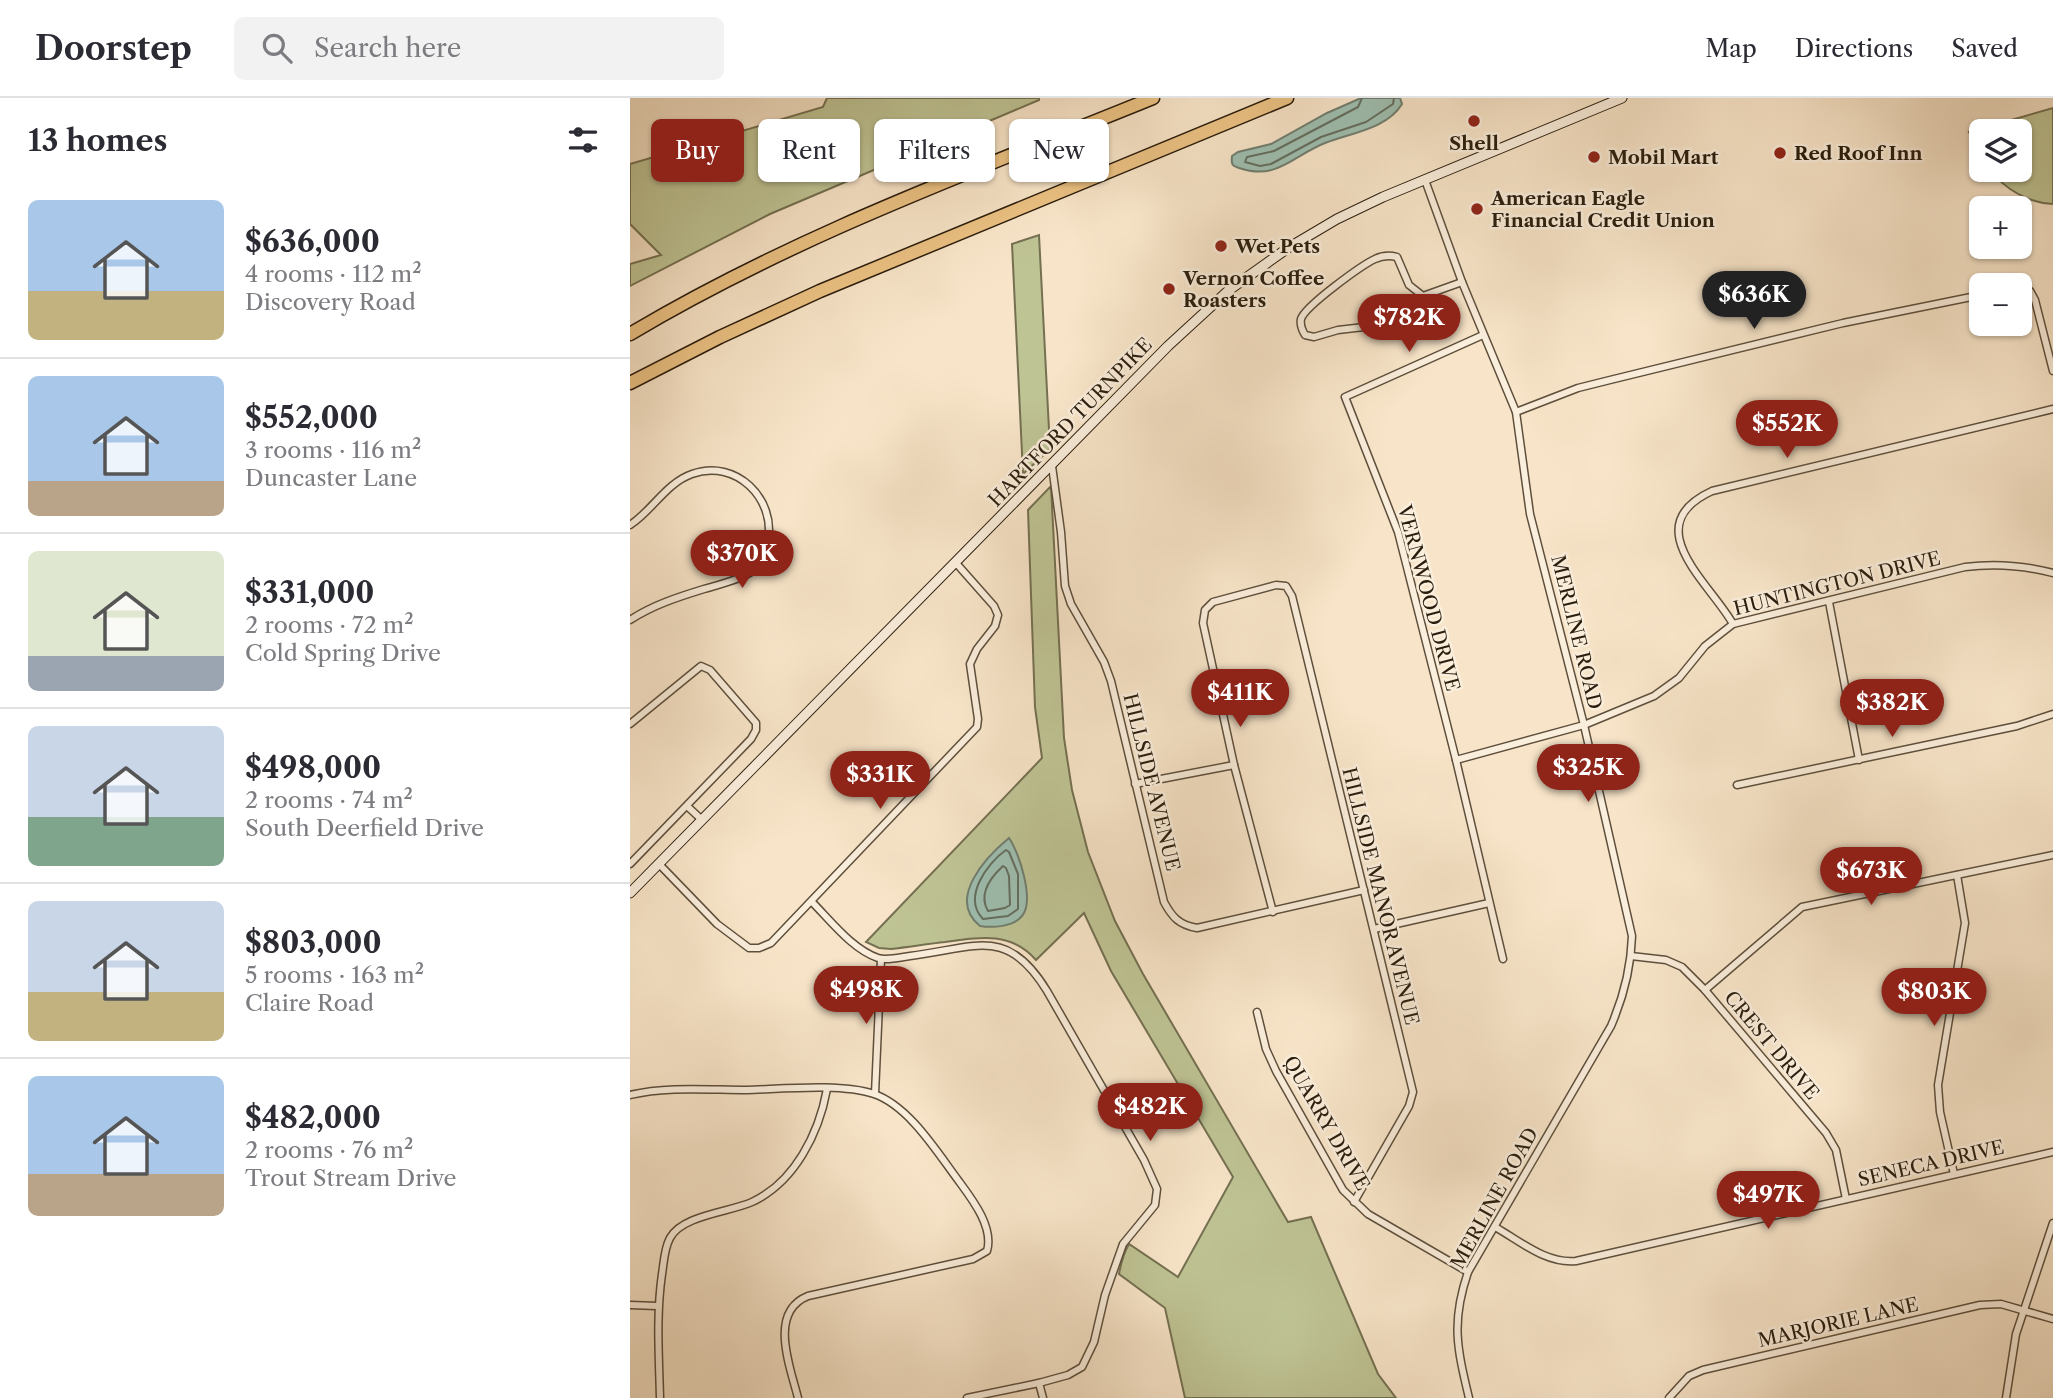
<!DOCTYPE html>
<meta charset="utf-8">
<style>
:root{--surface:#fff;--page:#f2f2f3;--text:#2b2b33;--muted:#7c7c81;--line:#e1e1e2;--accent:#8f2418}
body{margin:0;font-family:"Libre Caslon Text",serif;background:var(--page);color:var(--text);height:100vh;display:flex;flex-direction:column;font-size:26px;white-space:nowrap}
*{box-sizing:border-box;margin:0}
p{font-size:23px;color:var(--muted)}
.icon{flex:none;width:38px;height:38px;fill:none;stroke:currentColor;stroke-width:2;stroke-linecap:round;stroke-linejoin:round}
.map{position:relative;flex:1;overflow:hidden}
.drawer{display:flex;flex-direction:column;background:var(--surface);width:630px}
.drawer>*{flex:none}
.guide{position:absolute;left:21px;top:21px;width:665px;height:63px;display:flex;gap:14px}
.fabs{position:absolute;left:1339px;top:21px;display:grid;gap:14px}
.fabs a{display:grid;place-items:center;width:63px;height:63px;border-radius:10px;background:var(--surface);box-shadow:0 2px 5px #0004;font-size:35px}
.price{position:absolute;translate:-50% -60px;padding:0 16px;border-radius:24px;background:var(--accent);color:#fff;font-size:23px;line-height:46px;filter:drop-shadow(0 2px 4px #0008)}
.price::after{content:'';position:absolute;left:50%;top:42px;width:21px;height:16px;margin-left:-10px;background:inherit;clip-path:polygon(0 0,100% 0,50% 100%)}
.price.active{background:#222;color:#fff}
ul{padding:0;list-style:none}
li{display:flex;align-items:center;gap:21px;height:175px;padding:0 28px}
li+li{border-top:2px solid var(--line)}
li span{display:grid;place-items:center;flex:none;width:196px;height:140px;border-radius:10px;color:#555}
li>.icon{margin-inline-start:auto}
span .icon{width:84px;height:84px;fill:#fffc;stroke-width:1}
li b{font-size:30px}
h2{display:flex;justify-content:space-between;align-items:center;height:84px;padding:0 28px;font-size:30px}
.tag{padding:0 24px;border-radius:10px;background:var(--surface);box-shadow:0 2px 5px #0004;font-size:24px;line-height:63px}
.tag.active{background:var(--accent);color:#fff}
header{display:flex;align-items:center;gap:42px;box-sizing:border-box;height:98px;padding:0 35px;background:var(--surface);border-bottom:2px solid var(--line)}
header strong{font-size:33px}
nav{display:flex;gap:38px;margin-inline-start:auto;font-size:24px}
.search{width:490px;height:63px;background:var(--page);display:flex;align-items:center;gap:18px;box-sizing:border-box;padding:0 24px;border-radius:10px;color:var(--muted);font-size:26px}
main{display:flex;flex:1;min-height:0}
.map>svg:first-child{display:block}
.green{fill:#bfc495;stroke:#747051;stroke-width:2}
.water{fill:#9ebfb1;stroke:#707e6f;stroke-width:2}
.lines{fill:none;stroke-linecap:round;stroke-linejoin:round}
.shore{stroke:#646e5f;stroke-width:2}
.minor-casing{stroke:#5e4f3c;stroke-width:9}
.secondary-casing{stroke:#2a1d0d;stroke-width:11}
.motorway-casing{stroke:#2a1d0d;stroke-width:15}
.minor{stroke:#faeedc;stroke-width:6}
.secondary{stroke:#faeedc;stroke-width:9}
.motorway{stroke:#ecc284;stroke-width:12}
.poi-dot{fill:#8f2418;stroke:#faeedc;stroke-width:2.5}
.labels{text-anchor:middle;stroke-width:5;stroke-linejoin:round;paint-order:stroke}
.poi-label{font-size:19px;font-weight:bold;fill:#2a1d0d;stroke:#faeedc;text-anchor:start}
.street-label{font-size:19px;fill:#2a1d0d;stroke:#faeedc}
</style>
<header>
<strong>Doorstep</strong>
<div class="search"><svg class="icon" aria-label="search" viewBox="0 0 24 24"><circle cx="10" cy="10" r="6"/><path d="M15 15l6 6"/></svg>Search here</div>
<nav><a>Map</a><a>Directions</a><a>Saved</a></nav>
</header>
<main>
<section class="drawer">
<h2>13 homes<svg class="icon" aria-label="filters" viewBox="0 0 24 24"><path d="M4 7h16M4 17h16"/><circle cx="9" cy="7" r="2"/><circle cx="15" cy="17" r="2"/></svg></h2>
<ul>
<li><span style="background:linear-gradient(#a9c7e8 65%,#c2b280 0)"><svg class="icon" aria-label="home" viewBox="0 0 24 24"><path d="M3 11l9-7 9 7M6 9v11h12V9"/></svg></span><div><b>$636,000</b><p>4 rooms · 112 m²</p><p>Discovery Road</p></div></li>
<li><span style="background:linear-gradient(#a9c7e8 75%,#b9a48a 0)"><svg class="icon" aria-label="home" viewBox="0 0 24 24"><path d="M3 11l9-7 9 7M6 9v11h12V9"/></svg></span><div><b>$552,000</b><p>3 rooms · 116 m²</p><p>Duncaster Lane</p></div></li>
<li><span style="background:linear-gradient(#dfe7d0 75%,#9aa5b1 0)"><svg class="icon" aria-label="home" viewBox="0 0 24 24"><path d="M3 11l9-7 9 7M6 9v11h12V9"/></svg></span><div><b>$331,000</b><p>2 rooms · 72 m²</p><p>Cold Spring Drive</p></div></li>
<li><span style="background:linear-gradient(#c9d6e8 65%,#7fa58c 0)"><svg class="icon" aria-label="home" viewBox="0 0 24 24"><path d="M3 11l9-7 9 7M6 9v11h12V9"/></svg></span><div><b>$498,000</b><p>2 rooms · 74 m²</p><p>South Deerfield Drive</p></div></li>
<li><span style="background:linear-gradient(#c9d6e8 65%,#c2b280 0)"><svg class="icon" aria-label="home" viewBox="0 0 24 24"><path d="M3 11l9-7 9 7M6 9v11h12V9"/></svg></span><div><b>$803,000</b><p>5 rooms · 163 m²</p><p>Claire Road</p></div></li>
<li><span style="background:linear-gradient(#a9c7e8 70%,#b9a48a 0)"><svg class="icon" aria-label="home" viewBox="0 0 24 24"><path d="M3 11l9-7 9 7M6 9v11h12V9"/></svg></span><div><b>$482,000</b><p>2 rooms · 76 m²</p><p>Trout Stream Drive</p></div></li>
</ul>
</section>
<div class="map">
<svg width="1423" height="1300" viewBox="0 0 1423 1300">
<rect width="100%" height="100%" fill="#f8e5c9"/>
<filter id="stains"><feTurbulence type="fractalNoise" baseFrequency=".00286" numOctaves="4"/><feColorMatrix values="0 0 0 0 .2 0 0 0 0 .09 0 0 0 0 .02 0 0 0 .5 -.17"/></filter>
<radialGradient id="worn" r=".72"><stop offset=".6" stop-color="#630" stop-opacity="0"/><stop offset="1" stop-color="#630" stop-opacity=".3"/></radialGradient>
<g class="green">
<polygon points="197,0 409,0 409,2 140,116 0,188 0,166 31,157 0,126 0,66 193,9"/>
<path d="M 1423,10 L 1423,106 C 1398,105 1375,91 1360,72 L 1390,72 L 1390,33 L 1351,33 L 1351,60 L 1339,34 Z"/>
<polygon points="409,137 420,351 393,376 382,146"/>
<path d="M 421,388 L 434,640 L 442,692 L 458,754 L 485,823 L 513,876 L 658,1124 L 681,1119 L 748,1276 L 766,1300 L 555,1300 L 535,1210 L 489,1176 C 491,1165 493,1156 499,1146 L 548,1179 L 603,1079 L 481,873 L 454,815 L 406,862 C 381,833 349,839 315,844 C 297,846 279,849 261,851 L 249,850 L 236,844 L 412,660 L 405,609 L 398,412 Z"/>
</g>
<g class="water">
<path d="M 731,0 L 770,0 L 772,6 C 757,31 720,35 695,45 C 662,58 647,83 609,70 C 602,68 601,66 602,58 L 608,54 L 641,46 L 697,15 Z"/>
<path d="M 379,740 C 389,754 405,803 392,818 C 383,829 363,830 350,828 C 316,801 357,758 379,740 Z"/>
</g>
<g class="lines">
<g class="shore">
<polyline points="732,0 728,9 644,53 617,59 615,64 630,68 641,66 691,39 736,24 763,6 764,0"/>
<path d="M 376,752 L 379,754 L 388,776 L 388,811 L 378,818 L 353,821 C 332,800 357,765 376,752 Z"/>
<path d="M 373,768 L 376,770 L 379,778 L 380,807 L 375,810 L 358,813 C 348,796 360,780 373,768 Z"/>
</g>
<g class="minor-casing">
<g id="minor">
<path d="M 795,82 L 832,184 L 886,314 L 900,416 L 954,627 L 1002,838 C 1001,870 994,898 981,928 L 838,1174 C 821,1224 827,1250 839,1300"/>
<polyline points="1390,191 1400,193 1405,202 1423,273"/>
<path d="M 793,198 L 779,187 L 767,159 C 759,157 753,157 745,161 C 732,167 675,208 671,221 C 670,226 672,232 675,237 L 684,239 L 708,232 L 751,227 L 766,220 L 793,198 L 832,184"/>
<polyline points="853,237 715,299 768,434 826,662 873,861"/>
<polyline points="886,314 948,290 980,282 1213,225 1351,197"/>
<path d="M 422,368 L 431,434 L 435,488 L 441,506 L 474,564 L 481,583 L 534,804 C 542,819 549,827 567,830 L 734,792"/>
<path d="M 0,427 C 22,413 36,385 62,376 C 106,360 146,401 138,443 C 137,453 132,465 124,472 C 113,481 88,487 74,491 C 48,499 23,507 0,522"/>
<polyline points="1199,504 1229,662"/>
<path d="M 1103,526 C 1080,485 1006,428 1082,393 L 1423,311"/>
<polyline points="0,626 71,568 80,572 126,625 126,632 121,641 0,766"/>
<path d="M 826,662 L 954,627 L 1024,598 L 1049,580 L 1075,548 L 1103,526 L 1335,469 C 1366,465 1392,467 1423,475"/>
<polyline points="505,686 604,667"/>
<polyline points="1107,687 1387,628 1423,616"/>
<polyline points="57,708 72,722"/>
<polyline points="29,766 87,826 119,850 129,850 141,845 347,629 348,621 340,566 347,551 365,528 368,517 364,508 326,465"/>
<path d="M 182,804 C 201,823 222,851 248,860 C 257,863 271,859 280,858 C 345,850 377,827 417,893 L 514,1062 L 527,1091 L 525,1107 L 493,1146 L 475,1197 L 464,1244 L 452,1269 L 438,1277 L 409,1285 L 337,1300"/>
<polyline points="643,814 604,667 573,525 575,512 583,504 646,487 656,488 662,498 783,994 779,1008 724,1104"/>
<polyline points="744,831 859,805"/>
<polyline points="1001,858 1036,862 1052,869 1075,892 1196,1035 1206,1052 1216,1101"/>
<polyline points="1075,892 1172,809 1423,757"/>
<polyline points="627,914 636,951 646,973 713,1092 738,1116 838,1174"/>
<polyline points="245,996 251,861"/>
<path d="M 0,997 C 37,988 79,992 117,992 C 152,991 211,985 244,996 C 279,1008 307,1054 328,1082 C 342,1101 364,1129 357,1153 L 343,1161 L 178,1198 C 138,1214 160,1268 168,1300"/>
<polyline points="1324,1076 1310,1014 1308,987 1335,825 1327,777"/>
<path d="M 865,1129 C 890,1143 916,1166 946,1163 L 1423,1054"/>
<polyline points="0,1207 27,1208"/>
<polyline points="409,1285 413,1300"/>
<path d="M 30,1300 C 29,1258 26,1218 32,1176 C 34,1164 34,1151 40,1140 C 52,1117 100,1114 122,1104 C 165,1084 189,1035 197,991"/>
<polyline points="1039,1300 1059,1278 1073,1272 1350,1207 1371,1206 1423,1221"/>
<polyline points="1376,1300 1386,1236 1423,1125"/>
</g>
</g>
<g class="secondary-casing">
<polyline id="secondary" points="0,795 538,248 599,192 658,150 707,121 753,99 992,0"/>
</g>
<g class="motorway-casing">
<g id="motorway">
<path d="M 0,236 C 164,138 346,72 523,0"/>
<polyline points="0,285 90,239 190,193 657,0"/>
</g>
</g>
<use href="#minor" class="minor"/>
<use href="#secondary" class="secondary"/>
<use href="#motorway" class="motorway"/>
</g>
<g class="poi-dot">
<circle cx="844" cy="23" r="7"/>
<circle cx="1150" cy="55" r="7"/>
<circle cx="964" cy="59" r="7"/>
<circle cx="847" cy="111" r="7"/>
<circle cx="591" cy="148" r="7"/>
<circle cx="539" cy="191" r="7"/>
</g>
<g class="labels">
<g class="poi-label">
<text x="844" y="52" text-anchor="middle">Shell</text>
<text x="1164" y="62">Red Roof Inn</text>
<text x="978" y="66">Mobil Mart</text>
<text x="861" y="107">American Eagle<tspan x="861" dy="22">Financial Credit Union</tspan></text>
<text x="605" y="155">Wet Pets</text>
<text x="553" y="187">Vernon Coffee<tspan x="553" dy="22">Roasters</tspan></text>
</g>
<g class="street-label">
<text transform="translate(440 324) rotate(-46)" y="7">HARTFORD TURNPIKE</text>
<text transform="translate(1207 485) rotate(-14)" y="7">HUNTINGTON DRIVE</text>
<text transform="translate(799 500) rotate(75)" y="7">VERNWOOD DRIVE</text>
<text transform="translate(947 534) rotate(76)" y="7">MERLINE ROAD</text>
<text transform="translate(522 684) rotate(76)" y="7">HILLSIDE AVENUE</text>
<text transform="translate(751 798) rotate(76)" y="7">HILLSIDE MANOR AVENUE</text>
<text transform="translate(1142 947) rotate(50)" y="7">CREST DRIVE</text>
<text transform="translate(697 1025) rotate(60)" y="7">QUARRY DRIVE</text>
<text transform="translate(1301 1065) rotate(-13)" y="7">SENECA DRIVE</text>
<text transform="translate(864 1100) rotate(-61)" y="7">MERLINE ROAD</text>
<text transform="translate(1208 1224) rotate(-13)" y="7">MARJORIE LANE</text>
</g>
</g>
<rect width="100%" height="100%" filter="url(#stains)"/>
<rect width="100%" height="100%" fill="url(#worn)"/>
</svg>
<div class="fabs">
<a><svg class="icon" aria-label="layers" viewBox="0 0 24 24"><path d="M12 4l9 5-9 5-9-5zM3 14l9 5 9-5"/></svg></a>
<a>+</a>
<a>−</a>
</div>
<b class="price active" style="left:1124px;top:233px">$636K</b>
<b class="price" style="left:779px;top:256px">$782K</b>
<b class="price" style="left:1157px;top:362px">$552K</b>
<b class="price" style="left:112px;top:492px">$370K</b>
<b class="price" style="left:610px;top:631px">$411K</b>
<b class="price" style="left:1262px;top:641px">$382K</b>
<b class="price" style="left:958px;top:706px">$325K</b>
<b class="price" style="left:250px;top:713px">$331K</b>
<b class="price" style="left:1241px;top:809px">$673K</b>
<b class="price" style="left:236px;top:928px">$498K</b>
<b class="price" style="left:1304px;top:930px">$803K</b>
<b class="price" style="left:520px;top:1045px">$482K</b>
<b class="price" style="left:1138px;top:1133px">$497K</b>
<div class="guide">
<a class="tag active">Buy</a>
<a class="tag">Rent</a>
<a class="tag">Filters</a>
<a class="tag">New</a>
</div>
</div>
</main>
